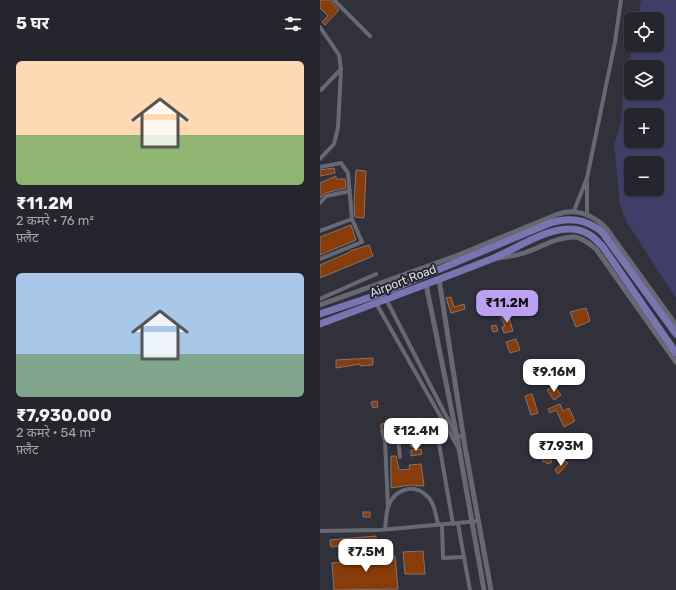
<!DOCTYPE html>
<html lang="hi">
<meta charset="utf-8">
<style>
:root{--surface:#25252d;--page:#2d2d35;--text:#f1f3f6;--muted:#a3a5aa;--line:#424249;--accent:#bca0f2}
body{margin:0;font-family:Rubik,"Noto Sans Devanagari",sans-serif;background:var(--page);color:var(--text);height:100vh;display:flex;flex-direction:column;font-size:15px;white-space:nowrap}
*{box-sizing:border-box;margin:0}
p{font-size:13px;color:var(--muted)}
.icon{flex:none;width:22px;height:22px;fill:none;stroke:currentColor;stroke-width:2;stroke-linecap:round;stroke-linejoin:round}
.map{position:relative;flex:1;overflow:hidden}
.side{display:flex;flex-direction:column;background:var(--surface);width:320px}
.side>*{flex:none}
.buttons{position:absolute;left:304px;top:12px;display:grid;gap:8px}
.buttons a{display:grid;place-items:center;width:40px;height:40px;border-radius:6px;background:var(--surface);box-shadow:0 1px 3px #0004,0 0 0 1px var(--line);font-size:20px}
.price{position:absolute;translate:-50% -34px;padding:0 9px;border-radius:8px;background:#fff;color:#222;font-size:13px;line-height:26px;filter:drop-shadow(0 1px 2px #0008)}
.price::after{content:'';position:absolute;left:50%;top:24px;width:12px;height:9px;margin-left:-6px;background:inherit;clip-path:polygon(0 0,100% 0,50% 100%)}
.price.selected{background:var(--accent);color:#111}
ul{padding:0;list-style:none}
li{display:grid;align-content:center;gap:8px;height:212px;padding:0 16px}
li span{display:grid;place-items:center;height:124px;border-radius:6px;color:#555}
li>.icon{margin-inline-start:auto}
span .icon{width:72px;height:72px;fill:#fffc;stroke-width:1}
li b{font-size:17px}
h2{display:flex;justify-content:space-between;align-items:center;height:48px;padding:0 16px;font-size:17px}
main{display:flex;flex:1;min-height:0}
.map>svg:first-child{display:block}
.green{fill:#403d68;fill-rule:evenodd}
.building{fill:#873c0a;stroke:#82756f}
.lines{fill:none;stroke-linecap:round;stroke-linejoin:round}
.minor{stroke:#686875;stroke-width:4}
.tertiary{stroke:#686875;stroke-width:5}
.primary{stroke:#7a75b1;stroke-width:7}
.labels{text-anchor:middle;stroke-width:4;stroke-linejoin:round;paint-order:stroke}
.street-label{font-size:12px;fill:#dfdfe6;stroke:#272732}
</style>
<main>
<section class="side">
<h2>5 घर<svg class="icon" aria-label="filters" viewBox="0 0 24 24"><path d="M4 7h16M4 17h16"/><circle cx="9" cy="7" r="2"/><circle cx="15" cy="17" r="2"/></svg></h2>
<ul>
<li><span style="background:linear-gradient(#ffd9b3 60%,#8fb573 0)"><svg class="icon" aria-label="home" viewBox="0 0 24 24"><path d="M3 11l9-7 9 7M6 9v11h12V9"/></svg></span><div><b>₹11.2M</b><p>2 कमरे · 76 m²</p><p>फ़्लैट</p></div></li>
<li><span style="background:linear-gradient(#a9c7e8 65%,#7fa58c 0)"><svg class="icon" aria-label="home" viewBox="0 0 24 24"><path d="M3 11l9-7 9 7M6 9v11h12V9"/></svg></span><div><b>₹7,930,000</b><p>2 कमरे · 54 m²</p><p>फ़्लैट</p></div></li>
</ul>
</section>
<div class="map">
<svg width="356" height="590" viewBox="0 0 356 590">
<rect width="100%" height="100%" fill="#31313c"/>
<path class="green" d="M 321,0 L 356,0 L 356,298 L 306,221 L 300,205 L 294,144 L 301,123 L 303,93 L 312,45 L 337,45 L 337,19 L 318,19 ZM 311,67 L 337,67 L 337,93 L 311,93 ZM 311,115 L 337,115 L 337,141 L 311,141 ZM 311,163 L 337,163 L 337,189 L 311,189 Z"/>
<g class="building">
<polygon points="0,0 10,0 19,10 5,25 2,22 8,16 0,8"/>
<polygon points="14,168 15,173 0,176 0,170"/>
<polygon points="36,170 46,171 44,218 35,217 34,202"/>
<polygon points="16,176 16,179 25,179 26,188 5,193 0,198 0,183"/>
<polygon points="31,225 36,240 0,255 0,237"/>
<polygon points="49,245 53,256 0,278 0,265 30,252 30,251"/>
<polygon points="131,297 134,307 144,304 145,309 131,313 126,298"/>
<polygon points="266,308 270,321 256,327 250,312"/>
<polygon points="188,314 193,331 184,333 182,327 185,326 181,317"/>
<polygon points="176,325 178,331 173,332 171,326"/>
<polygon points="196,339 200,350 190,353 186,342"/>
<polygon points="53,358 53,365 40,366 40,364 16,368 16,360"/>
<polygon points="234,386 241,395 234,400 227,390"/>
<polygon points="212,394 218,413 211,415 205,396"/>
<polygon points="57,401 58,407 53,408 51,402"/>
<polygon points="240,404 243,411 249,408 255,421 244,427 236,410 230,413 228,409"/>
<polygon points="101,418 101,423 94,422 91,425 84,424 81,427 73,426 71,429 65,430 61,428 61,424"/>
<polygon points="231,445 235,456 230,459 232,462 227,464 225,461 223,462 218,450"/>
<polygon points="101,449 102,454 91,456 91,450"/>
<polygon points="71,456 76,456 79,470 90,469 89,465 101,464 104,486 90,485 71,488"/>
<polygon points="244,460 248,463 238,474 235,470"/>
<rect x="43" y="512" width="7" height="5"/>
<polygon points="56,536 56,543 11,547 10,540"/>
<polygon points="103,551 105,574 85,574 83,552"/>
<polygon points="63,554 63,558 75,556 78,589 14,590 12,563 22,562 22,559"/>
</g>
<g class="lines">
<g class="minor">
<polyline points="14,0 50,36"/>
<polyline points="0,27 19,55 21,69 18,128 14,144 0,159"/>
<polyline points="0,89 1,90 21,69"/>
<polyline points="0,167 21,163 28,173 32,219 42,242 0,259"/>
<polyline points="267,181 267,214"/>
<polyline points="0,203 6,196 30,191"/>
<polyline points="254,211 267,178 295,42 301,0"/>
<polyline points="0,231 32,219"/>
<polyline points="0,299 56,274"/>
<polyline points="66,299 137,437 143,436"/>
<polyline points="56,303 139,449"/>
<polyline points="95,425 96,435"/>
<polyline points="84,427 86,437"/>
<polyline points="74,429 75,439"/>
<polyline points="62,431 65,441 68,507"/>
<polyline points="88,437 92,446 97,446 100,444 103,434"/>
<polyline points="78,439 80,457"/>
<polyline points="65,441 117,432 133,524"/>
<polyline points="138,524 150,590"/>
<polyline points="122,525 123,558 143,557"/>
<path d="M 65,529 C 66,522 66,513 68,507 C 74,490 93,482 107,496 C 114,502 116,515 118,525"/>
<polyline points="0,531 60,530 159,521"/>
</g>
<g class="tertiary">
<path d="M 177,258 C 187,257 195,256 204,253 C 220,248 238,236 255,237 C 263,238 270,244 276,249 L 356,362"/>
<polyline points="119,279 145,447 171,590"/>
<polyline points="106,284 137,437 164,590"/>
<path d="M 0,305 L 136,256 L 238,214 C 256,208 273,215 286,228 L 356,325"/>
</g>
<g class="primary">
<path d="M 0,314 L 60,294 L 230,223 C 250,217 266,219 282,232 L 356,334"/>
<path d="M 0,324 C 58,302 116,281 174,258 C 195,249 227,228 250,229 C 265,229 274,237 283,247 L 356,353"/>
</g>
</g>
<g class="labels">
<g class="street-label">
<text transform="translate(83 281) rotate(-21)" y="4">Airport Road</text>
</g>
</g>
</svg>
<div class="buttons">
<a><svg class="icon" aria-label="locate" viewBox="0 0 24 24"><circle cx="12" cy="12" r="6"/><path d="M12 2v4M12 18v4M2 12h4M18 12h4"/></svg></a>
<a><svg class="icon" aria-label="layers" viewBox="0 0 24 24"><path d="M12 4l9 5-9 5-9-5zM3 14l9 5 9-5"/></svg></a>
<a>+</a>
<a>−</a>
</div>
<b class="price selected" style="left:187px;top:324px">₹11.2M</b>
<b class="price" style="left:234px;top:393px">₹9.16M</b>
<b class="price" style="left:96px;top:452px">₹12.4M</b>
<b class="price" style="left:241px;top:467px">₹7.93M</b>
<b class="price" style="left:46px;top:573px">₹7.5M</b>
</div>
</main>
